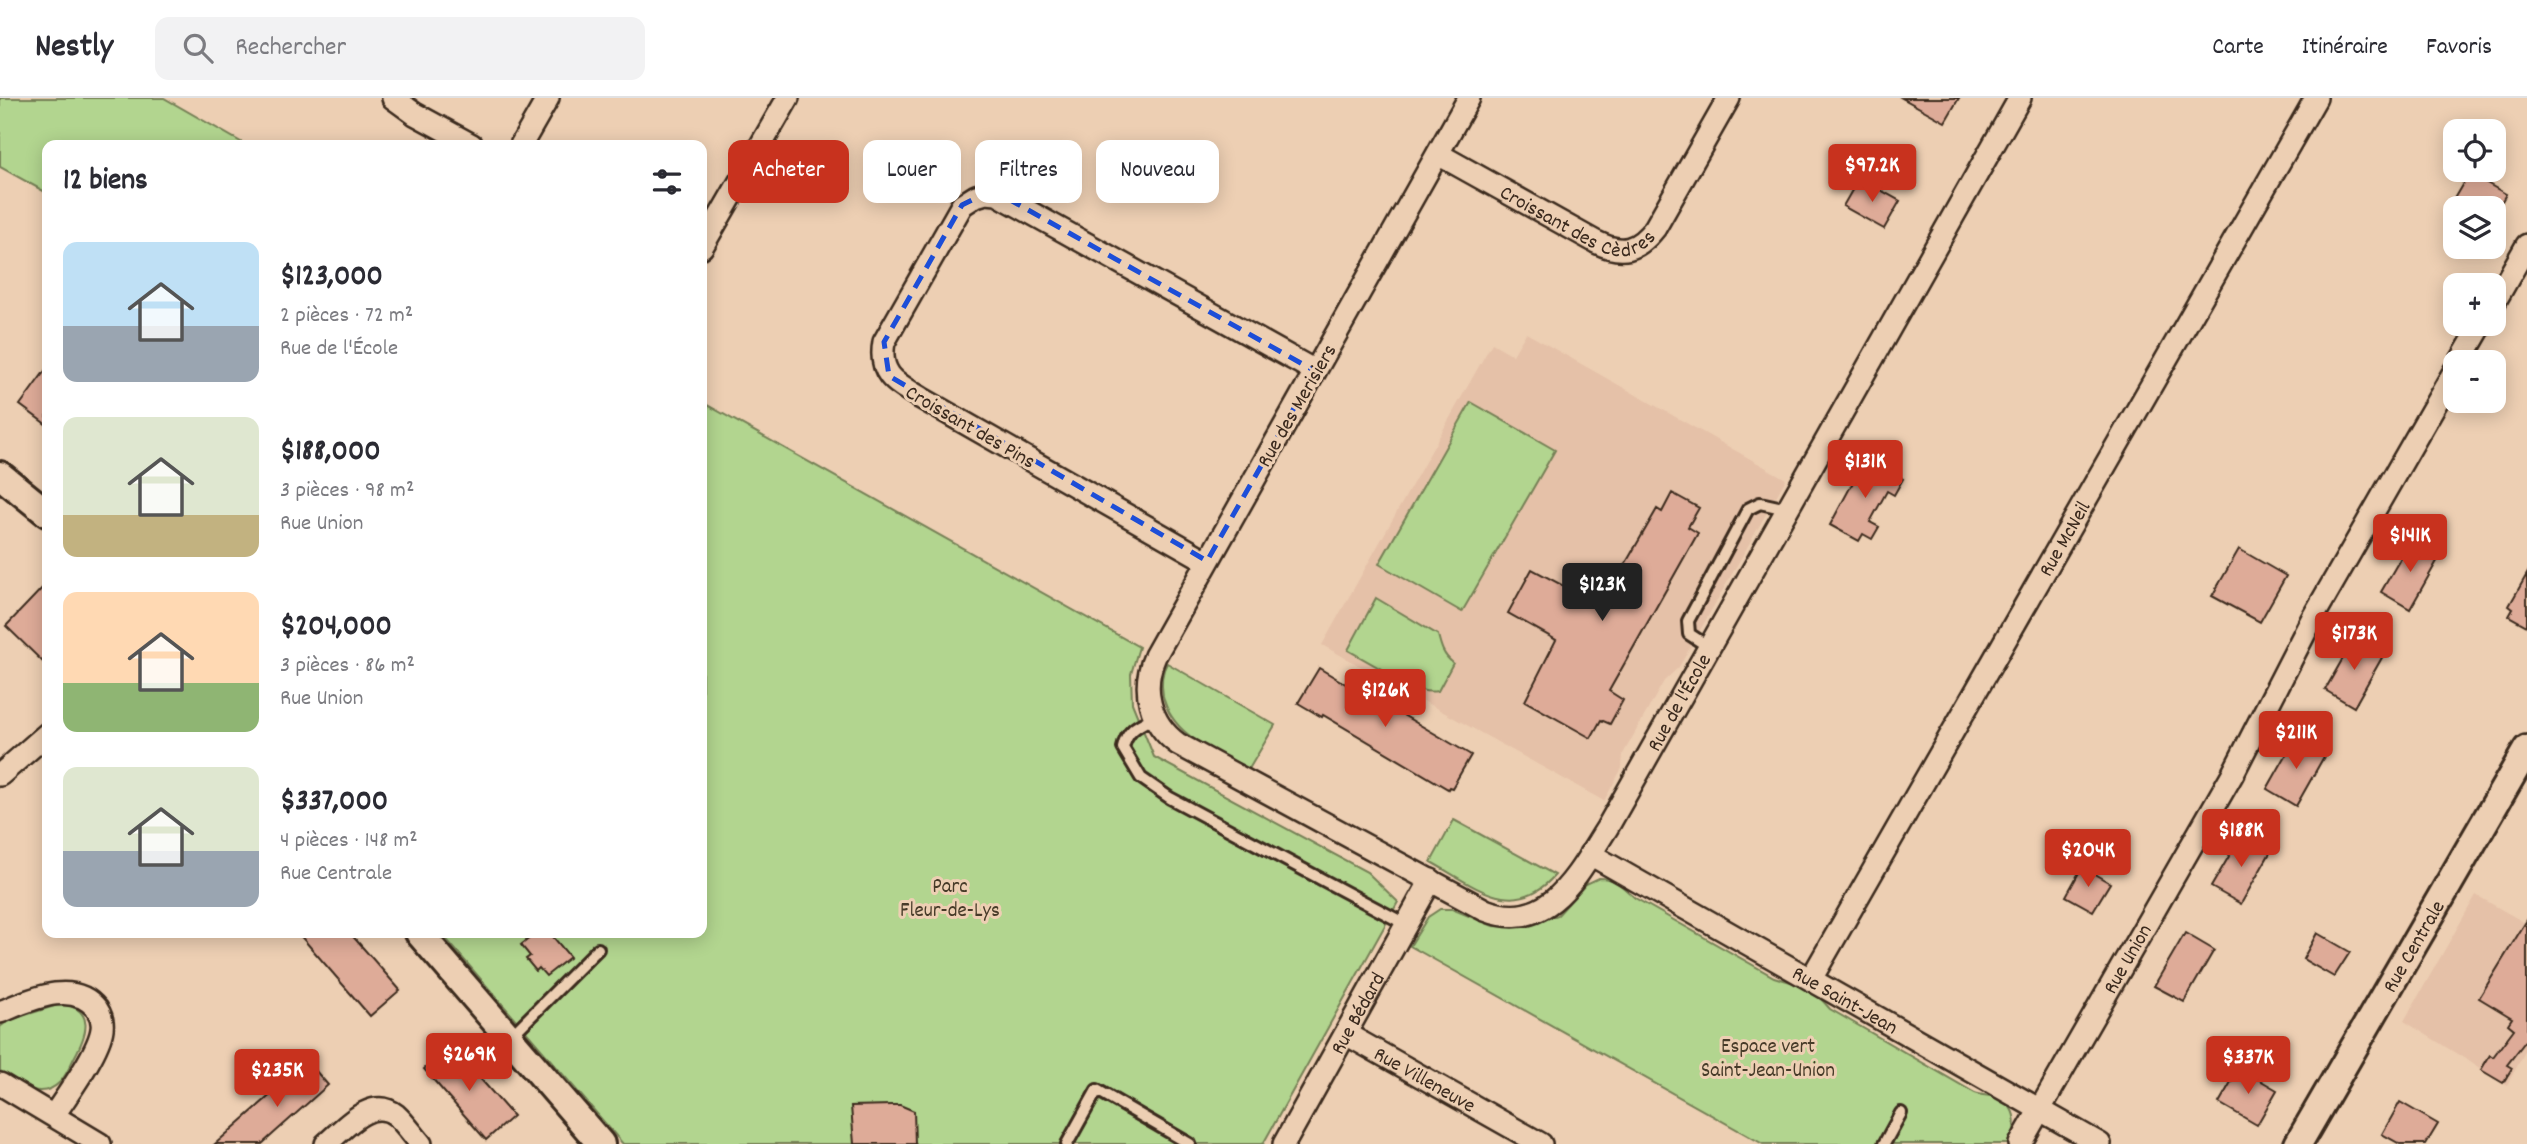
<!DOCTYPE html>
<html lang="fr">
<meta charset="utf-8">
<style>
:root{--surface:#fff;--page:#f2f2f3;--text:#2b2b33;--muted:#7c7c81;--line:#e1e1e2;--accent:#c8321e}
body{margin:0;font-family:Dekko,sans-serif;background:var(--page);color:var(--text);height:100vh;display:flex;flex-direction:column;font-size:26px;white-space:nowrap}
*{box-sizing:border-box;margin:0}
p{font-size:23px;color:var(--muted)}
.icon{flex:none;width:38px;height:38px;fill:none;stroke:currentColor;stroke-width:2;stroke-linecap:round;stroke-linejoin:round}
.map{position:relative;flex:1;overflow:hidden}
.drawer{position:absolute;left:42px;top:42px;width:665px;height:798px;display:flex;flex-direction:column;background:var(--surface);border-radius:14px;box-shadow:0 4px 18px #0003}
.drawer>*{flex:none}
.guide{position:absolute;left:728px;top:42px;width:665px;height:63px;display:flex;gap:14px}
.tools{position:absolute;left:2443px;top:21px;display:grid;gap:14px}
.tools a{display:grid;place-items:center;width:63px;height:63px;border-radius:14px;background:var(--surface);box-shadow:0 4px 18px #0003;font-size:35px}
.price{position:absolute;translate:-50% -60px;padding:0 16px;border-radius:7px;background:var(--accent);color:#fff;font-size:23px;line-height:46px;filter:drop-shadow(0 2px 4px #0008)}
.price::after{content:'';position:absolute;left:50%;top:42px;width:21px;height:16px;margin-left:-10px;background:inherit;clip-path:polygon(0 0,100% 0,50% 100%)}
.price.selected{background:#222;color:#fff}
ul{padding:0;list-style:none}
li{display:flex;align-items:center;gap:21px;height:175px;padding:0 21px}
li span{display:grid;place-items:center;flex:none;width:196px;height:140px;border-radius:14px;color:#555}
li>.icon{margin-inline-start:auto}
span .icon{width:84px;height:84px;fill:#fffc;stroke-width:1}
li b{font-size:30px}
h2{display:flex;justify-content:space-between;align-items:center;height:84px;padding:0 21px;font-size:30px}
.chip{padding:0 24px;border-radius:14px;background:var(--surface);box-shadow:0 4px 18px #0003;font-size:24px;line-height:63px}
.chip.selected{background:var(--accent);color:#fff}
header{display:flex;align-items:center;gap:42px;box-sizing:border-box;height:98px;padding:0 35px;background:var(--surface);border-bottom:2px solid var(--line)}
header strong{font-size:33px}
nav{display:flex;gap:38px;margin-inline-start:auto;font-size:24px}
.search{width:490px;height:63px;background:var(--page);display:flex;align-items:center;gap:18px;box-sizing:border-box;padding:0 24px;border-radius:14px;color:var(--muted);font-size:26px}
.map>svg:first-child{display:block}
.built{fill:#e5c1a8}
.green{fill:#b2d58f;stroke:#768056;stroke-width:2}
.building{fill:#deab98;stroke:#3b2a1e;stroke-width:2}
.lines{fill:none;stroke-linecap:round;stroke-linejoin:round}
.service-casing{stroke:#3b2a1e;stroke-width:16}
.minor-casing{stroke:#3b2a1e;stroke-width:26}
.tertiary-casing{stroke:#3b2a1e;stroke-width:32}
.service{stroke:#edcfb3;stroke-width:10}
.minor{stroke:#edcfb3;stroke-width:21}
.tertiary{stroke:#edcfb3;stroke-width:26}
.marked{fill:none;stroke:#1d4ed8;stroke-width:5;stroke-dasharray:14 9;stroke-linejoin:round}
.labels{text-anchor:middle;stroke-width:6;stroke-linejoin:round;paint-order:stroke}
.street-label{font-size:21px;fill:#3b2a1e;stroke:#edcfb3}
.park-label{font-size:21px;fill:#473b29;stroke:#edcfb3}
</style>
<header>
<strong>Nestly</strong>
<div class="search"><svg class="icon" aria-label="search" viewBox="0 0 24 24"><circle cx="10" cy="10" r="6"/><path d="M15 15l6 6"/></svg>Rechercher</div>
<nav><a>Carte</a><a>Itinéraire</a><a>Favoris</a></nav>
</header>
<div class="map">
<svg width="2527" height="1046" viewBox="0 0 2527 1046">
<rect width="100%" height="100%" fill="#edcfb3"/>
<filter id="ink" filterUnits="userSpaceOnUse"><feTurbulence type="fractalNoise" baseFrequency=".0143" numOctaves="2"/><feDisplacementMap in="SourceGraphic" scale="14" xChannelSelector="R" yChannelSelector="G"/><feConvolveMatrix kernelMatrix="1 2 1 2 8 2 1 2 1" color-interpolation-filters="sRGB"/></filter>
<g filter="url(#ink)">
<g class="built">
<polygon points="1526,235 1786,381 1679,569 1664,583 1623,656 1622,670 1604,703 1322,547 1492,245 1513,257"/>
<polygon points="2476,797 2527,826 2527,950 2507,987 2404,923"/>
</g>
<g class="green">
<polygon points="0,0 164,0 246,47 47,47 47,95 0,69"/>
<polygon points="702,304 1139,549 1131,576 1132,605 1154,659 1367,774 1398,804 1263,1046 623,1046 441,835 702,835"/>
<polygon points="1471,304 1555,352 1462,514 1379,466"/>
<path d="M 1376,500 L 1438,537 C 1441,549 1443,557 1453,565 L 1438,593 C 1414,596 1420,586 1403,577 L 1399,581 L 1348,552 Z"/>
<path d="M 1167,565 L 1275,627 L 1249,671 C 1216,653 1172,639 1163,598 C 1161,586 1161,575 1167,565 Z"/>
<path d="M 1454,722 L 1555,777 C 1514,824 1473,787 1431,764 Z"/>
<path d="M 1599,780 C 1617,780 1622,789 1635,800 L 1774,879 C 1803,888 1809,886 1830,911 L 1975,995 C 1983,998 1991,997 1998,1000 C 2019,1009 2017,1030 2009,1046 L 1763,1046 L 1410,848 L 1428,819 L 1440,811 L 1452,811 L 1493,828 L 1525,829 L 1558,817 L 1586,786 Z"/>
<path d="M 61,906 C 97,911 86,938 74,960 C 70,968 66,978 60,984 C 55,989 47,993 40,993 C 26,993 11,979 0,973 L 0,929 L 9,922 Z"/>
</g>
<g class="building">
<polygon points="1902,0 1959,0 1945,24"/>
<polygon points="2469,75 2506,96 2498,110 2463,110 2452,104"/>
<polygon points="1859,80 1900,103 1884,131 1843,108"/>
<polygon points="47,270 47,327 20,307"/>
<polygon points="1866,360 1903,381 1894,397 1887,393 1870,424 1879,429 1872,441 1863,436 1859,443 1830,427"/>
<polygon points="1672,395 1699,410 1688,429 1698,435 1609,593 1623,602 1610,626 1601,622 1591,640 1525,603 1556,542 1508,515 1532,471 1601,508 1657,411 1662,414"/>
<polygon points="2411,442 2440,458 2410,511 2381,494"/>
<polygon points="2239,451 2286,478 2260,524 2212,498"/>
<polygon points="2527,476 2527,528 2509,518 2513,511 2509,508"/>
<polygon points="47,485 47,568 6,528"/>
<polygon points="2355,539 2384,556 2354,609 2325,592"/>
<polygon points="1319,570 1361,595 1362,593 1471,657 1452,690 1449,689 1448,691 1323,617 1322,619 1298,605"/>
<polygon points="2297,638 2326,655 2296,708 2267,691"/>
<polygon points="2242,736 2271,753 2241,806 2211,789"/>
<polygon points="2082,769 2110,785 2093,813 2066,798"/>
<polygon points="2527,822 2527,941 2507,967 2512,970 2503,985 2481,972 2490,957 2493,959 2514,931 2508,926 2512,920 2479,900"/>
<polygon points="298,835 350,835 400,892 370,918"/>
<polygon points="536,835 550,835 570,859 546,878 539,870 536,873 526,861 530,858 521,847"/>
<polygon points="2185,835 2214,852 2184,904 2154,888"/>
<polygon points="2317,835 2350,854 2334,879 2303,861"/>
<polygon points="451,947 513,1018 486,1042 424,971"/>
<polygon points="308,964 328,987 272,1037 262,1046 215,1046"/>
<polygon points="2239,970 2277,992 2257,1027 2219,1005"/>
<polygon points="2400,1004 2438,1026 2426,1046 2400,1046 2382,1036"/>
<polygon points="892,1007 900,1007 914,1013 915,1046 854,1046 851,1008"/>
</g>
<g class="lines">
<g class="service-casing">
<g id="service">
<polyline points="1709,549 1689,536 1688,523 1748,411 1760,405 1787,411"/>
<path d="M 1155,619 C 1139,627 1127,631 1123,650 L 1141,680 L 1170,700 L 1407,827"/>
<polyline points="509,940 598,851"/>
<polyline points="1067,1046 1097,992 1190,1046"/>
<polyline points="1884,1046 1901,1015"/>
</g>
</g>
<g class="minor-casing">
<g id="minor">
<polyline points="393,0 415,16 472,47"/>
<path id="s1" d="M 1469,0 L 1155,558 C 1141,590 1149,625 1178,646 L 1485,812 C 1549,837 1578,775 1607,730 L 2020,0"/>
<polyline points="521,47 548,0"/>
<path id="s2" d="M 1438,56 L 1596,144 C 1622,157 1637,153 1655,130 L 1729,0"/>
<polyline points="702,149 788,0"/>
<polyline points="2494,205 2527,147"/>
<polyline points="2460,264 2482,226"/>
<path d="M 1207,463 L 921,300 C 896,285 878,277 884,244 L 962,107 L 976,98 L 986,95 L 997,96 L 1315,273"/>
<polyline points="0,677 47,636"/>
<path id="s3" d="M 1590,756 L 2100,1046"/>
<path id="s4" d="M 1811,881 L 2316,0"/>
<path d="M 0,914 C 28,903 73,880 97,911 C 101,917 103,924 102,931 C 99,954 67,997 54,1017"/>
<path id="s5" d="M 1346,936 L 1541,1046"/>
<polyline points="0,986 100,1046"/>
<path d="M 326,1046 C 344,1031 371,997 396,1017 C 405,1025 413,1037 421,1046"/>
<path id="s6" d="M 1284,1046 L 1431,782"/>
<path id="s7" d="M 2020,1046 L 2232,677 L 2312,521 L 2455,272"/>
</g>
</g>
<g class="tertiary-casing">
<g id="tertiary">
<polyline points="0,377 47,415"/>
<polyline points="419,835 601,1046"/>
<path id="s8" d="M 2298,1046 L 2527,651"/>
</g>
</g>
<use href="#service" class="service"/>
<use href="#minor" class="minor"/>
<use href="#tertiary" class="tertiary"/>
</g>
</g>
<path class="marked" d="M 986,95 L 1005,99 L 1315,273 L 1207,463 L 889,278 L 884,244 L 962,107 Z"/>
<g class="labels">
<g class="street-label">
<text dy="7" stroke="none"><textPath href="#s2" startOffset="158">Croissant des Cèdres</textPath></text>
<text transform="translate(1296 307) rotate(-60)" y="7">Rue des Merisiers</text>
<text transform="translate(971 328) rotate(30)" y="7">Croissant des Pins</text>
<text dy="7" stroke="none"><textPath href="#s4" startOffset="508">Rue McNeil</textPath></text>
<text dy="7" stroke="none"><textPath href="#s1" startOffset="1396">Rue de l'École</textPath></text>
<text dy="7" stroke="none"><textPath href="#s8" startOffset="229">Rue Centrale</textPath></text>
<text dy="7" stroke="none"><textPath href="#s7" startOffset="214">Rue Union</textPath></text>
<text dy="7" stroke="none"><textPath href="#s3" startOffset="294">Rue Saint-Jean</textPath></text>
<text dy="7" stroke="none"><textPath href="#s6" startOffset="150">Rue Bédard</textPath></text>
<text dy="7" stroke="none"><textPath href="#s5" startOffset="91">Rue Villeneuve</textPath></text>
</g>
<g class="park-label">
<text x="950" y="794">Parc<tspan x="950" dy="24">Fleur-de-Lys</tspan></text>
<text x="1768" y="954">Espace vert<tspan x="1768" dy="24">Saint-Jean-Union</tspan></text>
</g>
</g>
</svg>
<div class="tools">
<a><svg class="icon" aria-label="locate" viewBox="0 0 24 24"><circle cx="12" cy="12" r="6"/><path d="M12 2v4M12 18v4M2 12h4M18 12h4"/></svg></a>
<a><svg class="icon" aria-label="layers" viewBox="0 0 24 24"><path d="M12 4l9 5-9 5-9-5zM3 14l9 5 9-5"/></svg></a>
<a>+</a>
<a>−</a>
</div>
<b class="price" style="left:1872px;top:106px">$97.2K</b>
<b class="price" style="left:1865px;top:402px">$131K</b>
<b class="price" style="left:2410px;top:476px">$141K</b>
<b class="price selected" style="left:1602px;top:525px">$123K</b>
<b class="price" style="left:2354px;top:574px">$173K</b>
<b class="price" style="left:1385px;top:631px">$126K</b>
<b class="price" style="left:2296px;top:673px">$211K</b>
<b class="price" style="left:2241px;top:771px">$188K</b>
<b class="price" style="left:2088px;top:791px">$204K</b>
<b class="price" style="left:469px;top:995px">$269K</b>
<b class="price" style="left:2248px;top:998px">$337K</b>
<b class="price" style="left:277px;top:1011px">$235K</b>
<div class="guide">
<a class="chip selected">Acheter</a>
<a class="chip">Louer</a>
<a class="chip">Filtres</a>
<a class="chip">Nouveau</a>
</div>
<section class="drawer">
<h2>12 biens<svg class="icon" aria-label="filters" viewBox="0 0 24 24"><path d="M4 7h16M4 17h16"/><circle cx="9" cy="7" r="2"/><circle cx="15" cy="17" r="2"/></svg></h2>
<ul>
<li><span style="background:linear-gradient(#bfe0f5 60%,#9aa5b1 0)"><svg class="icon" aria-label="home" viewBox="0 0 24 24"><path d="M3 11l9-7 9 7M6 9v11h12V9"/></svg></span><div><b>$123,000</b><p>2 pièces · 72 m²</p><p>Rue de l'École</p></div></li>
<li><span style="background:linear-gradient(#dfe7d0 70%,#c2b280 0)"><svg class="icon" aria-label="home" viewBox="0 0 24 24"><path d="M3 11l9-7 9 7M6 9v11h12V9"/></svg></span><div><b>$188,000</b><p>3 pièces · 98 m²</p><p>Rue Union</p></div></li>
<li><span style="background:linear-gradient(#ffd9b3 65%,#8fb573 0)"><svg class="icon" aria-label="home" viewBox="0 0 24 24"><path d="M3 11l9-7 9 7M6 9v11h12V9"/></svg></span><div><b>$204,000</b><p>3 pièces · 86 m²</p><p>Rue Union</p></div></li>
<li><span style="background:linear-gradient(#dfe7d0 60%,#9aa5b1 0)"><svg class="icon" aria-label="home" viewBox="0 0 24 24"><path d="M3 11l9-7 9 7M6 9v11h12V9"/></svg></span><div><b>$337,000</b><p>4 pièces · 148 m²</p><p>Rue Centrale</p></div></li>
</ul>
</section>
</div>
